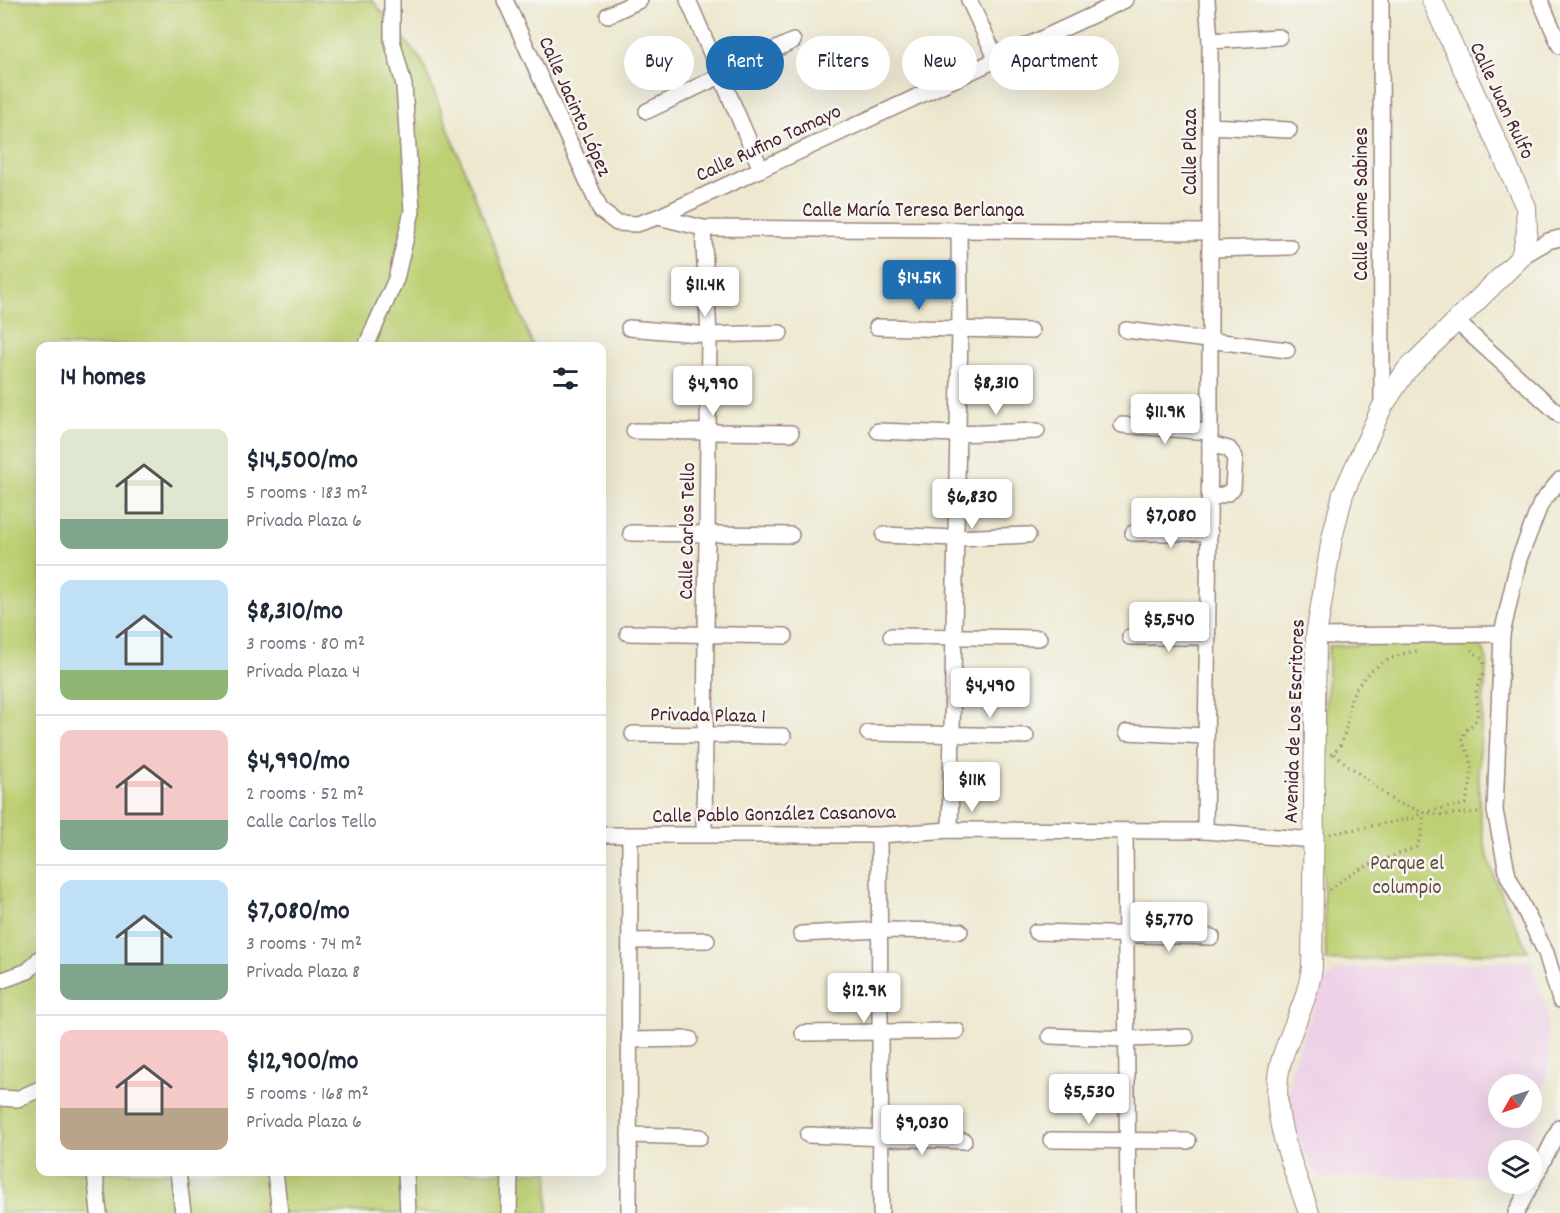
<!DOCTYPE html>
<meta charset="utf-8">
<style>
:root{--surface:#fff;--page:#f6f6f7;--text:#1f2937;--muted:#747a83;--line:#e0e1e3;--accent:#1f6fb2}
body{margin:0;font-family:Dekko,sans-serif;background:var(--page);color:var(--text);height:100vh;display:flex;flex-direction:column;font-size:22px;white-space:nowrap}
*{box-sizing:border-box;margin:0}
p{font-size:20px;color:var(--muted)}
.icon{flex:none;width:33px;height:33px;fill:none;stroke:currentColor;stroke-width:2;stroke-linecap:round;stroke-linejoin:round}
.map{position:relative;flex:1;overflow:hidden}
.panel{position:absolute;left:36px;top:342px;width:570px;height:834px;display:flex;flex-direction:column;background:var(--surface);border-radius:12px;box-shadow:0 6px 24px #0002}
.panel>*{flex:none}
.guide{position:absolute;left:624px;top:36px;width:570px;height:54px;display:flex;gap:12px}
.needle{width:39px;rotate:231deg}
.tools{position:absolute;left:1488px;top:1074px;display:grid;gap:12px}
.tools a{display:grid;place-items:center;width:54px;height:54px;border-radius:50%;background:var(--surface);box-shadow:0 6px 24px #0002;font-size:30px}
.price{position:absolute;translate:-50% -51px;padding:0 14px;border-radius:6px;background:#fff;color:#222;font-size:20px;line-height:39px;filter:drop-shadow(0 2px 3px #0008)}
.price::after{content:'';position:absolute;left:50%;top:36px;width:18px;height:14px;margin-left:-9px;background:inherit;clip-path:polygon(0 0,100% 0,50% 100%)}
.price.selected{background:var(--accent);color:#fff}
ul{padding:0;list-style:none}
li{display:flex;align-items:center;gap:18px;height:150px;padding:0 24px}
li+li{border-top:2px solid var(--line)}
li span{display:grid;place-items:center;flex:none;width:168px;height:120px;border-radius:12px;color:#555}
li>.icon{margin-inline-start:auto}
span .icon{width:72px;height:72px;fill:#fffc;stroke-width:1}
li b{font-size:26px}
h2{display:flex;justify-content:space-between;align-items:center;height:72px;padding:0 24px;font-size:26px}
.chip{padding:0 21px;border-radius:27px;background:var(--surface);box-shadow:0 6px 24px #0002;font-size:21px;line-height:54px}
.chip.selected{background:var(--accent);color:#fff}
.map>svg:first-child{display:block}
.built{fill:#eed0e7;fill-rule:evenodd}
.green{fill:#bdd073;stroke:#84784f;stroke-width:1.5}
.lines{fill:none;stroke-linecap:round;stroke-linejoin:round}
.minor-casing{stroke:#9c847d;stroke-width:18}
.major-casing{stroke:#9c847d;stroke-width:22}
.path{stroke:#9c847d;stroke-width:3;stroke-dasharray:1.5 4.5;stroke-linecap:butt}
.minor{stroke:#fff;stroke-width:15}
.major{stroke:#fff;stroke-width:20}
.labels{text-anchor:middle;stroke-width:5;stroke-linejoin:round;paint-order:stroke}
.street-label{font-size:21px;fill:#4a1f2b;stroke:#f6f6f2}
.park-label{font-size:21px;fill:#674b3d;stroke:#f6f6f2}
</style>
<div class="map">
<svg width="1560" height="1213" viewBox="0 0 1560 1213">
<rect width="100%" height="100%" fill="#f6f6f2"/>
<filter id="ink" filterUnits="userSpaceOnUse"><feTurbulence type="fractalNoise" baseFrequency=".0167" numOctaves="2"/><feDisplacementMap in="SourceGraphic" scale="12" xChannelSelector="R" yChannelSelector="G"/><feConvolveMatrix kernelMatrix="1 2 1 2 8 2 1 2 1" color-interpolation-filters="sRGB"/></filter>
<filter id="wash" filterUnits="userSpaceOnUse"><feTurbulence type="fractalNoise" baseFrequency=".008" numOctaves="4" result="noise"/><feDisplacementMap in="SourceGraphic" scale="24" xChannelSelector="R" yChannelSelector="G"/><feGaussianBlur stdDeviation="1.35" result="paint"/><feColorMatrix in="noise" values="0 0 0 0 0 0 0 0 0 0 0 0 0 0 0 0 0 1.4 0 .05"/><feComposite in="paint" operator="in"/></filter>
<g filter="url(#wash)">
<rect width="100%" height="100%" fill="#ede8cf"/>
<path class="built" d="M 1531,960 L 1547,1015 L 1549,1062 L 1538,1115 L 1525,1150 L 1498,1150 L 1498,1176 L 1320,1178 L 1302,1151 L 1288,1105 L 1291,1068 L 1323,983 L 1339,969 ZM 1498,1084 L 1532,1084 L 1532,1118 L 1498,1118 Z"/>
<g class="green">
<polygon points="0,0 372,0 422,61 533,346 40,346 40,1172 549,1172 548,1213 0,1213"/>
<path d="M 1465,642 L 1483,648 L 1487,661 C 1483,710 1475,774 1481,822 C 1486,868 1509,910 1528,951 L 1326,961 L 1321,815 L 1329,646 Z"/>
</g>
</g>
<g filter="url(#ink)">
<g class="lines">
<g class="minor-casing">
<g id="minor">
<polyline points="505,0 601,211 617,223 637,224 658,217 703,228 1210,232"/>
<polyline points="688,0 761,169"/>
<polyline points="969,0 996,58"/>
<polyline points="1381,0 1382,407"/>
<polyline points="1540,0 1560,46"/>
<polyline points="608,15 640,0"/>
<polyline points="1210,41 1279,37"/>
<polyline points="647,111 793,41"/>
<polyline points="1210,126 1289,130"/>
<polyline points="658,217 1125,0"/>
<polyline points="703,228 709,335 704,835"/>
<polyline points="1210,249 1290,247"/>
<polyline points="1521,257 1548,241 1560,238"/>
<polyline points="1457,322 1560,415"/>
<polyline points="877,327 1031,331"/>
<polyline points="629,328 709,335 780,333"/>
<polyline points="1126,330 1287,350"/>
<polyline points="366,346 396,279 412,211 404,85 392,40 392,0"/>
<polyline points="1122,425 1210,432"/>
<polyline points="634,431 791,433"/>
<polyline points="878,431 956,434 1037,431"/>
<polyline points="1560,480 1541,503 1519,559 1502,634 1495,811 1508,876 1546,953 1560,1000"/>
<polyline points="1210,499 1228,493 1233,488 1235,457 1229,449 1210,444"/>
<polyline points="631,533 791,535"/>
<polyline points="1133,533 1210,533"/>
<polyline points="884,535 956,538 1028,535"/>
<polyline points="628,633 785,636"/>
<polyline points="891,636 1039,638"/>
<polyline points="1316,636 1502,634"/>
<polyline points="1130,637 1208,637"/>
<polyline points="1127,732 1206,736"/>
<polyline points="868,733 1026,736"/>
<polyline points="633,734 783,736"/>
<polyline points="950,830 960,329 959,230"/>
<polyline points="1205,831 1210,444 1210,41 1207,0"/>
<polyline points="1125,832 1128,1213"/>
<polyline points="602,835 879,835 950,830 1205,831 1313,840"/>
<polyline points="879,835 881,1213"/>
<polyline points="1036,932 1212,937"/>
<polyline points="801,934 880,930 960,931"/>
<polyline points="630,941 707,940"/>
<polyline points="0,981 28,971 40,958"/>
<polyline points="803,1033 957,1031"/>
<polyline points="1050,1036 1127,1039 1186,1037"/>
<polyline points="629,1040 690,1039"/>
<polyline points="0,1098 17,1099 40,1089"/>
<polyline points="629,1135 700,1137"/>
<polyline points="808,1135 964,1141"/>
<polyline points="1051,1140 1188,1141"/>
<polyline points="95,1172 99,1213"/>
<polyline points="178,1172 183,1213"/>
<polyline points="275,1172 280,1213"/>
<polyline points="406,1172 408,1213"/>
<polyline points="1532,1183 1560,1127"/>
<polyline points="509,1213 510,1172"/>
<polyline points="629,1213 630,836"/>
<polyline points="1516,1213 1531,1184"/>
</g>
</g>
<g class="major-casing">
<path id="major" d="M 1309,1213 C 1293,1164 1266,1110 1282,1058 C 1292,1027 1308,1000 1312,967 L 1316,636 L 1332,538 L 1343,494 L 1382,407 L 1406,371 L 1521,257 L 1527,232 L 1526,207 L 1432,0"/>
</g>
<g class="path">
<polyline points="1471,650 1481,658 1486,667"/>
<path d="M 1331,754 C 1351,743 1344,712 1353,694 C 1366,669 1390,655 1417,651"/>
<path d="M 1334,754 L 1395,802 L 1424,812 L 1465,804 C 1472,783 1476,760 1462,742 L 1465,731 L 1475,722 L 1478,713 L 1476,689 L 1484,673"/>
<polyline points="1330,834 1413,818 1424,812 1438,815 1481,812"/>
<path d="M 1330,890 C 1356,866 1385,860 1416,847 L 1421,837 L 1424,812"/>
</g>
<use href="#minor" class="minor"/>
<use href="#major" class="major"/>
</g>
</g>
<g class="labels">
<g class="street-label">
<text transform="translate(1503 100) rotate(65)" y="7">Calle Juan Rulfo</text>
<text transform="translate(576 106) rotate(66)" y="7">Calle Jacinto López</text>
<text transform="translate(768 142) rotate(-25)" y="7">Calle Rufino Tamayo</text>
<text transform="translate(1189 152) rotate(-90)" y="7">Calle Plaza</text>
<text transform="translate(1360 204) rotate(-90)" y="7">Calle Jaime Sabines</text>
<text x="913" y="216">Calle María Teresa Berlanga</text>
<text transform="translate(686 531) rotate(-89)" y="7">Calle Carlos Tello</text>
<text transform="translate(708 714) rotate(1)" y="7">Privada Plaza 1</text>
<text transform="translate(1293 721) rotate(-88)" y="7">Avenida de Los Escritores</text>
<text transform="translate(774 813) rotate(-1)" y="7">Calle Pablo González Casanova</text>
</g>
<g class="park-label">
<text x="1407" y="869">Parque el<tspan x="1407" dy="24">columpio</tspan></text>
</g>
</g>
</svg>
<div class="tools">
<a><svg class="needle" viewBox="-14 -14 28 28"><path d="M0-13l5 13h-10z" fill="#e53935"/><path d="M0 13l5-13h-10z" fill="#747a83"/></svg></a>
<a><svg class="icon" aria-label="layers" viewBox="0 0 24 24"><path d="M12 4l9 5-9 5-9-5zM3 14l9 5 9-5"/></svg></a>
</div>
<b class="price selected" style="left:919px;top:311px">$14.5K</b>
<b class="price" style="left:705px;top:318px">$11.4K</b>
<b class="price" style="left:996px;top:416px">$8,310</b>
<b class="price" style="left:713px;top:417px">$4,990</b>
<b class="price" style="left:1165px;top:445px">$11.9K</b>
<b class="price" style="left:972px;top:530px">$6,830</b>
<b class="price" style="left:1171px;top:549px">$7,080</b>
<b class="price" style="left:1169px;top:653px">$5,540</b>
<b class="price" style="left:990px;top:719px">$4,490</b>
<b class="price" style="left:972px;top:813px">$11K</b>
<b class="price" style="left:1169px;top:953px">$5,770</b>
<b class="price" style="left:864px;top:1024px">$12.9K</b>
<b class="price" style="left:1089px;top:1125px">$5,530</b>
<b class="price" style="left:922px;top:1156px">$9,030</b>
<div class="guide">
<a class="chip">Buy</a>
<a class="chip selected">Rent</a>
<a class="chip">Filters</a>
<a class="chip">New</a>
<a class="chip">Apartment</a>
</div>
<section class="panel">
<h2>14 homes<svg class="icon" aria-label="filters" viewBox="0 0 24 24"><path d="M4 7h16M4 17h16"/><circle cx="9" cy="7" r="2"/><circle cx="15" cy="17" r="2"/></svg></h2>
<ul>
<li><span style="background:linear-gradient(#dfe7d0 75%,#7fa58c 0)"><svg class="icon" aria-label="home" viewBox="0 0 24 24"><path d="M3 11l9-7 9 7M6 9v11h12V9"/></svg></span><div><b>$14,500/mo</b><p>5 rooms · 183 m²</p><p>Privada Plaza 6</p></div></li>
<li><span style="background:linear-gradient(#bfe0f5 75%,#8fb573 0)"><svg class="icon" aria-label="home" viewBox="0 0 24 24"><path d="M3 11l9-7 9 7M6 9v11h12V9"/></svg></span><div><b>$8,310/mo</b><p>3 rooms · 80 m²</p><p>Privada Plaza 4</p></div></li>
<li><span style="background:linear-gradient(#f6c9c9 75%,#7fa58c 0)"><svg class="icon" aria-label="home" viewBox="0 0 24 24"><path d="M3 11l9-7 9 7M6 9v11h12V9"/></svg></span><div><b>$4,990/mo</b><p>2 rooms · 52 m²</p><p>Calle Carlos Tello</p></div></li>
<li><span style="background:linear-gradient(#bfe0f5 70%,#7fa58c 0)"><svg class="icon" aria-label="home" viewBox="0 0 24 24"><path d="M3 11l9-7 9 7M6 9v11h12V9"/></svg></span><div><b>$7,080/mo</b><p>3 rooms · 74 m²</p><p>Privada Plaza 8</p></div></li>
<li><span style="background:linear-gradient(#f6c9c9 65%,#b9a48a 0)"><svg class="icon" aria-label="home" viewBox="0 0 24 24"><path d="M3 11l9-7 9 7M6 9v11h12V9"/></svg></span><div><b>$12,900/mo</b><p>5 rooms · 168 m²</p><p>Privada Plaza 6</p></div></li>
</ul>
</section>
</div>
